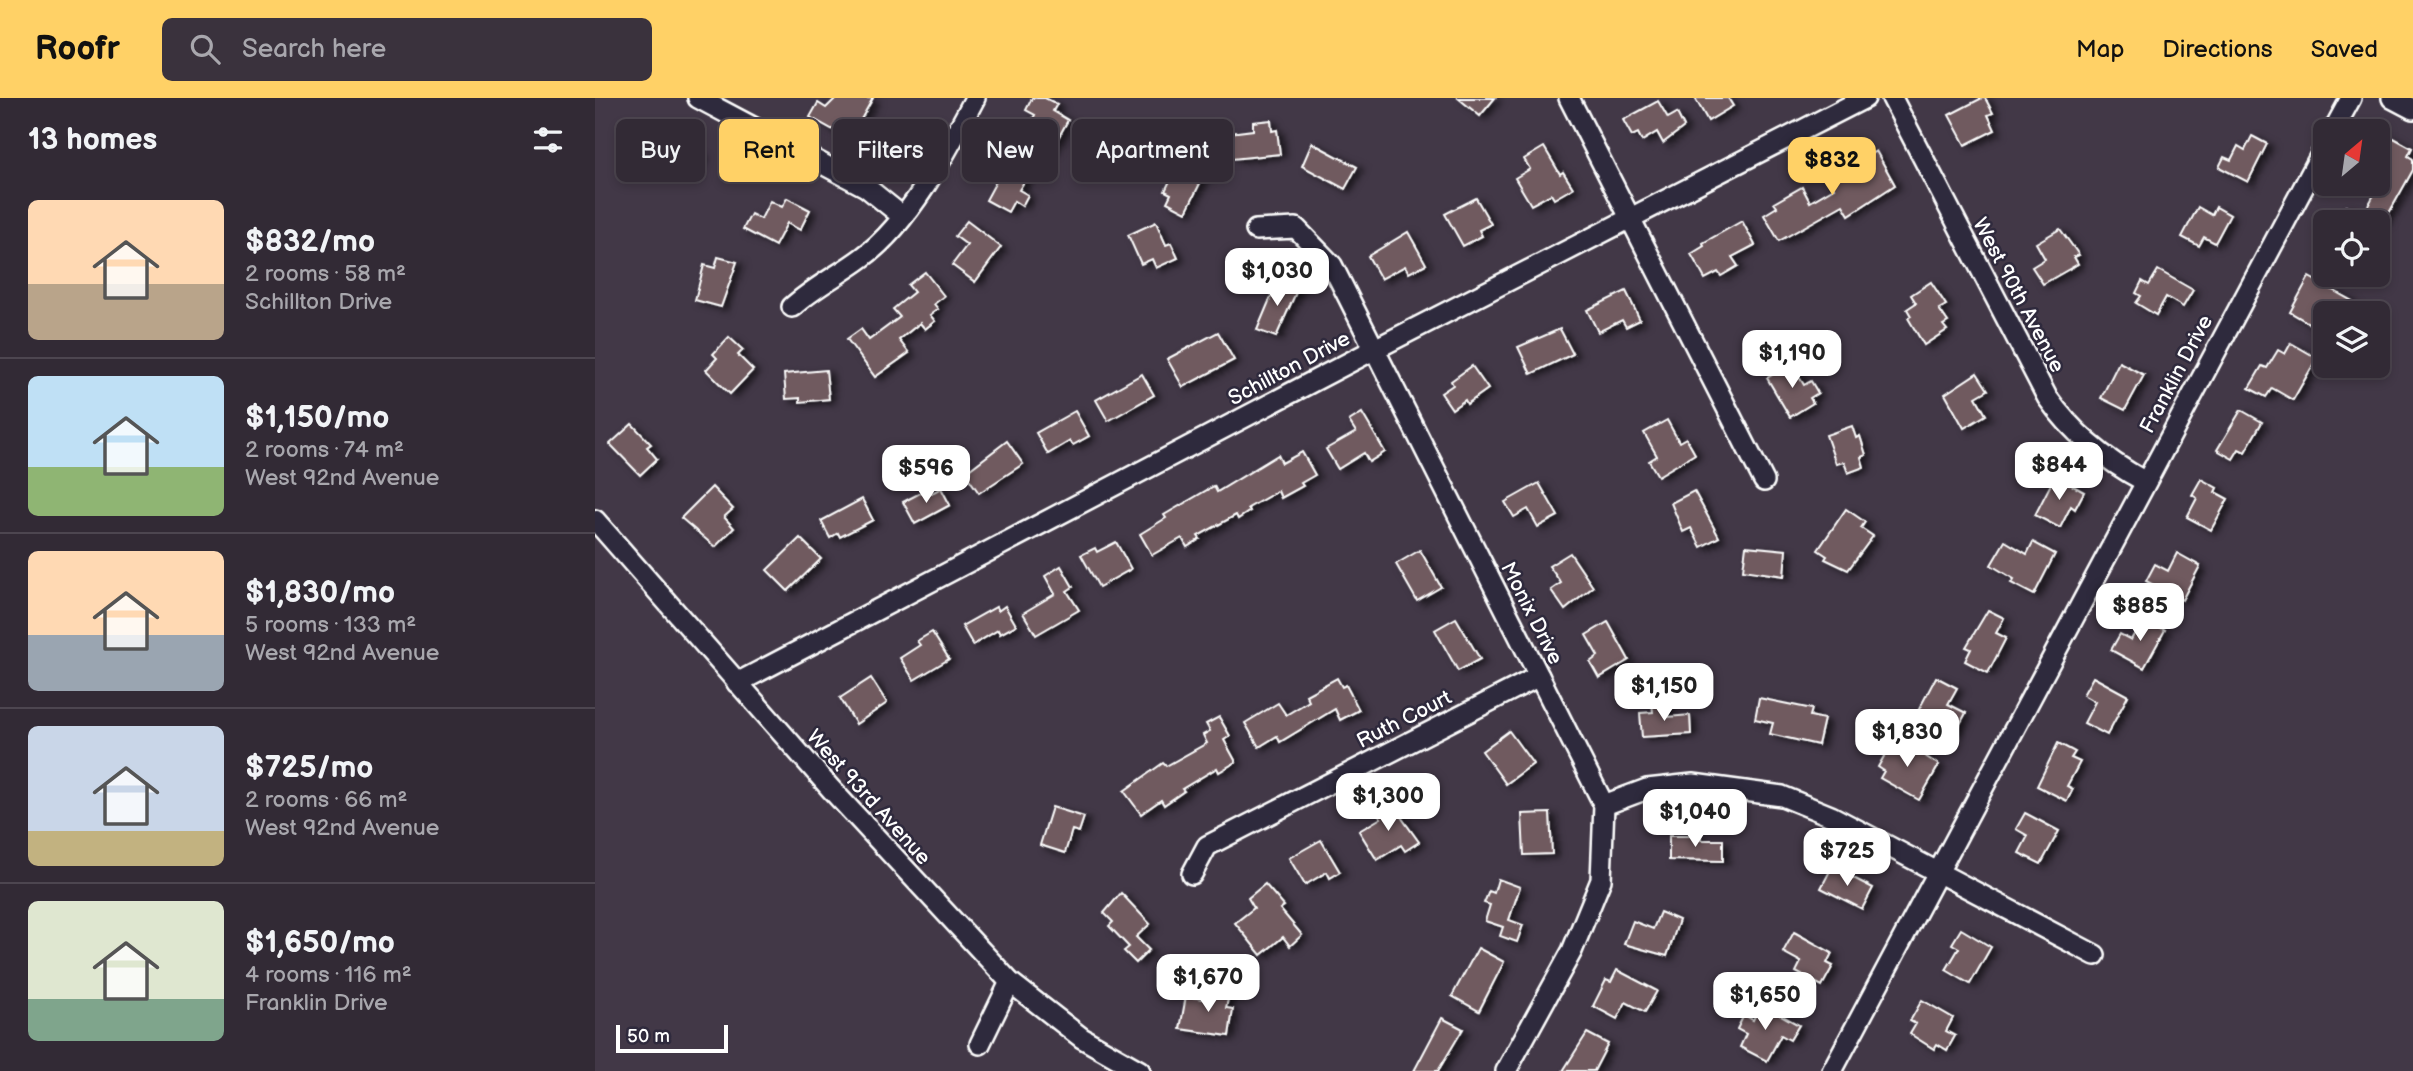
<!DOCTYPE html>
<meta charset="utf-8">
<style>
:root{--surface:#322a35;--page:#3a323d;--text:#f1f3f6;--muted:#a8a7ad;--line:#4d4650;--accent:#ffd166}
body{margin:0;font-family:"Balsamiq Sans",sans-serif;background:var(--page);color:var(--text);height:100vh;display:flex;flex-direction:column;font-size:26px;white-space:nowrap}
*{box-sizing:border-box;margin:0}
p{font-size:23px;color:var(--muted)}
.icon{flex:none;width:38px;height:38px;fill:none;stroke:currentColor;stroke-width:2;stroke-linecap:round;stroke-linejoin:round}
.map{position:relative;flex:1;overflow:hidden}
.details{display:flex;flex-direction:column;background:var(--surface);width:595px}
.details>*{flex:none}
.top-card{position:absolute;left:21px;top:21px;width:665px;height:63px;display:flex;gap:14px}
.needle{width:46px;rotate:29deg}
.tools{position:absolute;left:1718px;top:21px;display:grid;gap:14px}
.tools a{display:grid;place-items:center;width:77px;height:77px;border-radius:10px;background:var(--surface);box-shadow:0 4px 10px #0003,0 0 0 2px var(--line);font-size:35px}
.scale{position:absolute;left:21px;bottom:18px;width:112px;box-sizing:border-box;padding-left:7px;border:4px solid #fff;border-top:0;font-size:19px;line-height:24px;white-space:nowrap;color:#fff;-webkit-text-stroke:5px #2f2a3d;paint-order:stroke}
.price{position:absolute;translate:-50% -60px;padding:0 16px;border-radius:14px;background:#fff;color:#222;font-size:23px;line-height:46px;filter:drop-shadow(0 2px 4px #0008)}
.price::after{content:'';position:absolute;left:50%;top:42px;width:21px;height:16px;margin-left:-10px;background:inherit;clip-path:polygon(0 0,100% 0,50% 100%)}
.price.selected{background:var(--accent);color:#111}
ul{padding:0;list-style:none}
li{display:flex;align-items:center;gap:21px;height:175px;padding:0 28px}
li+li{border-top:2px solid var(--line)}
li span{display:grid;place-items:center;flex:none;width:196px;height:140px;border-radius:10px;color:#555}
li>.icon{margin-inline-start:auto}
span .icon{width:84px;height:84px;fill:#fffc;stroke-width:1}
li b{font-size:30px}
h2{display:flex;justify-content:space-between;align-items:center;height:84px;padding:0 28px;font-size:30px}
.tag{padding:0 24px;border-radius:10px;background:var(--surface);box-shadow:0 4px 10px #0003,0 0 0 2px var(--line);font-size:24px;line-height:63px}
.tag.selected{background:var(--accent);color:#111}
header{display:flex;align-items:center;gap:42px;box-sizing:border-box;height:98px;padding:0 35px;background:var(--accent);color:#111}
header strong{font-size:33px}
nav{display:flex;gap:38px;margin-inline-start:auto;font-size:24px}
.search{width:490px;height:63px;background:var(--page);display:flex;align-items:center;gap:18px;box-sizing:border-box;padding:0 24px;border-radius:10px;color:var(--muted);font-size:26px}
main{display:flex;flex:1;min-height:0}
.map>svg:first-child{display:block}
.building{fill:#705a5e;stroke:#fff;stroke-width:2;filter:url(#shadow)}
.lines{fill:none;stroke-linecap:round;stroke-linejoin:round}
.minor-casing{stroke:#fff;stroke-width:24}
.minor{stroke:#2f2a3d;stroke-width:19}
.labels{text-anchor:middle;stroke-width:5;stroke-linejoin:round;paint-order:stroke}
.street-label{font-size:21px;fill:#fff;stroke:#2f2a3d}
</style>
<header>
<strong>Roofr</strong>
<div class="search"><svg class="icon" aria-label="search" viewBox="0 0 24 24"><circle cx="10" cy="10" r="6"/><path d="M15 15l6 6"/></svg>Search here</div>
<nav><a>Map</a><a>Directions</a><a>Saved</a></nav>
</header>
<main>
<section class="details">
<h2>13 homes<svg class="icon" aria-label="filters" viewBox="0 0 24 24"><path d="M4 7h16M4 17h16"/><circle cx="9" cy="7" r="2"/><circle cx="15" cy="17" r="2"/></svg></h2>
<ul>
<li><span style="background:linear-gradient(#ffd9b3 60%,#b9a48a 0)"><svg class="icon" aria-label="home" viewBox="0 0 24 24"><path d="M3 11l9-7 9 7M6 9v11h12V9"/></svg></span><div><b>$832/mo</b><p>2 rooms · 58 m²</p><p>Schillton Drive</p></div></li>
<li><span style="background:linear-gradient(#bfe0f5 65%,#8fb573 0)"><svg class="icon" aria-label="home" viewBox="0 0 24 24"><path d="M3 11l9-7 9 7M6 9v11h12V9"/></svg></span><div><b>$1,150/mo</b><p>2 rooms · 74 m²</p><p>West 92nd Avenue</p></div></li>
<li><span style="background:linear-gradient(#ffd9b3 60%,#9aa5b1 0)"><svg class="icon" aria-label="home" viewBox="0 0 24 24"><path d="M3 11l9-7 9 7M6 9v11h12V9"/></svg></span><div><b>$1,830/mo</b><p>5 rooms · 133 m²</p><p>West 92nd Avenue</p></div></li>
<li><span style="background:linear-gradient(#c9d6e8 75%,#c2b280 0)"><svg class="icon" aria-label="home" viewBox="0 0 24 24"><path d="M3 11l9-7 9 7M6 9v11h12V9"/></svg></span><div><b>$725/mo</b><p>2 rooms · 66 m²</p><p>West 92nd Avenue</p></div></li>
<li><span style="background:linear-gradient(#dfe7d0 70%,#7fa58c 0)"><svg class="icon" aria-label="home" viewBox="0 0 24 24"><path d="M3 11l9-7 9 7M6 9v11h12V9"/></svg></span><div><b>$1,650/mo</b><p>4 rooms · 116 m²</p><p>Franklin Drive</p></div></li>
</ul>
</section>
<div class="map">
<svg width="1818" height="973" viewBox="0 0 1818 973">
<defs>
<filter id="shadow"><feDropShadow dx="5.5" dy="3" stdDeviation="3.5" flood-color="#0009"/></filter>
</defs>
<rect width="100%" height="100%" fill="#423847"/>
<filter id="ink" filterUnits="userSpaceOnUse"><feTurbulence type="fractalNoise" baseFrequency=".0143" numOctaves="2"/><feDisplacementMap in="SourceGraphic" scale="14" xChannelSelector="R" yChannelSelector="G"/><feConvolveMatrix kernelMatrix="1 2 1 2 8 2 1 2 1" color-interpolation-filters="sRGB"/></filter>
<g filter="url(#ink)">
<g class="building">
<polygon points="241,0 278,0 264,25 269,28 260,44 215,19 223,5 231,10"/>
<polygon points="437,0 450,0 462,6 458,13 473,22 455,55 428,40 440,17 431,12"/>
<polygon points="863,0 900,0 885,18"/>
<polygon points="1100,0 1133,0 1138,8 1113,23"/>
<polygon points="1387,0 1390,0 1398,15 1393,17 1400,32 1370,47 1354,17"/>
<polygon points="1063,3 1073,20 1082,15 1089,29 1068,45 1062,34 1047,43 1043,35 1037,38 1028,22"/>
<polygon points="676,22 677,33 682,32 685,56 637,61 634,35 658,32 658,24"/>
<polygon points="64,35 107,57 97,76 54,54"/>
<polygon points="1657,38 1672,46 1653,84 1624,69 1629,59 1636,62 1643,48 1650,52"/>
<polygon points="1795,38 1817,50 1813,58 1818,61 1818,72 1789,124 1742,124 1751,108 1768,117 1791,75 1783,71 1783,44 1789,47"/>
<polygon points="717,45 762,69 750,91 707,68"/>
<polygon points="949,49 965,76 968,74 978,90 959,101 956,96 936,107 920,80 935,71 929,61"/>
<polygon points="409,50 426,60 419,72 432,79 424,92 433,97 427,108 419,103 413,114 391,102 404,78 396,73"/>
<polygon points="1281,53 1300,87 1254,117 1248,107 1184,143 1169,117 1182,109 1179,105 1207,89 1215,104 1239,90 1235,83 1265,66 1264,62"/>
<polygon points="589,54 614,67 591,114 572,104 576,96 570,93"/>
<polygon points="192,100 215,112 205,132 192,125 180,148 148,131 156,116 166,121 175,103 187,109"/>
<polygon points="881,100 896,126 884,132 887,138 868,148 850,116"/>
<polygon points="1603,109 1617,117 1621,109 1635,117 1620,145 1609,139 1604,148 1587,139"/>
<polygon points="372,123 406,149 380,184 357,167 372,147 360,138"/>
<polygon points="1147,123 1160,147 1137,159 1143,168 1126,178 1123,174 1110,181 1096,156 1109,148 1108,145"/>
<polygon points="561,124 571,147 576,145 583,160 561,170 557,161 546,166 533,137"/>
<polygon points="1465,131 1484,157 1479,159 1483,166 1448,186 1437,169 1450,161 1441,145"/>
<polygon points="813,134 831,166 814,175 810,168 786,181 773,158"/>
<polygon points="123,159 142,164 126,209 100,202 109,167 120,170"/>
<polygon points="1563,172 1598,192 1588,209 1571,199 1561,217 1541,205 1546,198 1541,195 1547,183 1554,187"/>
<polygon points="330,174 349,198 339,206 343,211 335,217 340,223 330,231 325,225 304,242 314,255 280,279 252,241 266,231 274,242 305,219 298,211 319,194 313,187"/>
<polygon points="1714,179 1757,203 1751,215 1726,215 1719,228 1695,214"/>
<polygon points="683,182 703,190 681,239 662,232"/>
<polygon points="1336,184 1351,207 1344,211 1353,224 1348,227 1352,232 1329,247 1313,220 1316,218 1312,211 1321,205 1316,197"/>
<polygon points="1031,193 1045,222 1031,229 1027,222 1003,234 992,212"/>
<polygon points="965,231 978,256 936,276 923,249"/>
<polygon points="623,234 639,262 588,289 572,261"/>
<polygon points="134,239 148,252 143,257 158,272 135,296 111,272 122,260 118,256"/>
<polygon points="1696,245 1722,260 1698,302 1677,290 1671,299 1654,290 1667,268 1672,270 1683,252 1690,256"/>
<polygon points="1524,264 1549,277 1530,312 1506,300"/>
<polygon points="1196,266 1209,287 1216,283 1223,295 1215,300 1218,305 1195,319 1172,280"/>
<polygon points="877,268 893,291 872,306 870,302 857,311 846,295 858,287 856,283"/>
<polygon points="231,272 234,301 205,304 205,300 191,301 189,276"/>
<polygon points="1382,275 1393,292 1381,299 1391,317 1369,330 1350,296"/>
<polygon points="547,276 559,297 513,323 501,302"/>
<polygon points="1646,312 1667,324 1650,354 1644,351 1638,361 1622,352"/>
<polygon points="480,313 494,338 478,347 475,343 453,356 441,335"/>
<polygon points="767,315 790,354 774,364 769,355 743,371 731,351 761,334 754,323"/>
<polygon points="1072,322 1084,344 1091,340 1100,356 1063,378 1054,363 1062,358 1049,335"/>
<polygon points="37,326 56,346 52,349 62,361 45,377 15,346"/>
<polygon points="1257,328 1261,340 1265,338 1271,357 1266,359 1269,369 1253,375 1249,364 1241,366 1231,337"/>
<polygon points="412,343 428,366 384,395 370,375"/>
<polygon points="707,354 720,377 706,385 708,388 686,400 683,393 653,410 655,413 643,421 641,417 603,438 605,441 592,449 587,440 557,457 545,436 571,420 569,417 619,388 622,394 683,357 687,365"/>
<polygon points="1460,378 1489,394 1480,411 1476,408 1465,430 1440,417"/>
<polygon points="1606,381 1622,390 1620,394 1633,401 1616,432 1592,419 1602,400 1597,397"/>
<polygon points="944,385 963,418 943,429 933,411 919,419 910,404"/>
<polygon points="117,389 138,411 129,419 139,430 120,449 86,420"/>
<polygon points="346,390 355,407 320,426 308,404 333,391 335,396"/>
<polygon points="1099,393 1124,439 1106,449 1096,430 1088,434 1076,405"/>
<polygon points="267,401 278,422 245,439 243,435 235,440 226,423"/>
<polygon points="1251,411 1270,424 1266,430 1278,438 1253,472 1230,461 1232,458 1223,452"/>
<polygon points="205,440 226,461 193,493 172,472"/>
<polygon points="1410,443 1432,456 1438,444 1460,456 1439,497 1416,485 1419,481 1396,467"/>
<polygon points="521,444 536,471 504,489 486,457 500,450 502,454"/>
<polygon points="1151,448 1191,452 1189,478 1148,472"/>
<polygon points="825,452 846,489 822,503 801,466"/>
<polygon points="975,455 998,489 970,512 956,492 966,485 954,468"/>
<polygon points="1582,455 1605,468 1587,502 1551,483 1560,466 1573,473"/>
<polygon points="466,468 478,489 472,493 484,512 441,537 428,515 460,496 450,478"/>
<polygon points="410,508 421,527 405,536 403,532 378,547 367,528 401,509 403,513"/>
<polygon points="1393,512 1409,520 1401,535 1411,540 1393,575 1370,563 1376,551 1371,549"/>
<polygon points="861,520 885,561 863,573 840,532"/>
<polygon points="1548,520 1570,532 1549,570 1516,552 1525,536 1536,542"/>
<polygon points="1013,524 1034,562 1004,580 995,564 1003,558 991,537"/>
<polygon points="337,534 354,561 319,582 305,560 325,547 322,543"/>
<polygon points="1341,579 1362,590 1353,606 1371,615 1360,635 1322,615"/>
<polygon points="1498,579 1533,598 1512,637 1489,625 1500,604 1488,597"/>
<polygon points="276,580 292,605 261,626 245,600"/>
<polygon points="742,580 747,589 751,587 764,612 745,622 740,611 685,644 682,638 664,649 650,625 683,605 691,617 714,603 711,597"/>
<polygon points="1164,600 1217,611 1215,618 1229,621 1223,647 1175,636 1178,625 1160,621"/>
<polygon points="1072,604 1073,619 1095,617 1096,636 1047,639 1045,615 1058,614 1057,605"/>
<polygon points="624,619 635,638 629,642 641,664 624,674 622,670 587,691 589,693 569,707 566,702 546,716 529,693 568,665 571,668 612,645 608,637 615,633 611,626"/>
<polygon points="914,633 938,666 911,686 887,653"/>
<polygon points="1300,639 1344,667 1324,702 1285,680 1289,673 1283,669"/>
<polygon points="1463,645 1480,654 1476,660 1485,664 1472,688 1478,691 1472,703 1442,688"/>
<polygon points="796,705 824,744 810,753 806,747 782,762 764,733 786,720 781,713"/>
<polygon points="457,709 489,719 484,734 477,732 470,755 445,747"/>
<polygon points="955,715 957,756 929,757 927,716"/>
<polygon points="1430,715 1464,733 1446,766 1424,755 1433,738 1421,731"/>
<polygon points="1074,738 1106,738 1106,742 1128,742 1128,763 1074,762"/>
<polygon points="726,742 745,774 735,780 732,774 710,787 694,760"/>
<polygon points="1237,769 1278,790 1267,811 1226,790"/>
<polygon points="903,781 925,789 914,822 928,827 922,844 905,838 908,829 890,823 895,807 889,805 894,793 899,795"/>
<polygon points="670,786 689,808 685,811 707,837 695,848 688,839 666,857 640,825 659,810 653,800"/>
<polygon points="526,795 555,826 541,839 554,852 541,865 529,853 534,849 514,828 518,824 509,815"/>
<polygon points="1065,814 1084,822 1072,858 1029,846 1038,823 1058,831"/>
<polygon points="1366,831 1396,849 1375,886 1351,872 1364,850 1357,846"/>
<polygon points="1199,834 1237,855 1232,865 1238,868 1227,888 1201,874 1206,864 1188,854"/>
<polygon points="883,850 909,864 884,913 857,898"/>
<polygon points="1022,872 1062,893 1050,914 1031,904 1022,921 998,908 1011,882 1016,884"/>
<polygon points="615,889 635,892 631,910 638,911 634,938 585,931 591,898 613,902"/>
<polygon points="1327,902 1358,920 1351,933 1360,938 1352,952 1342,946 1339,951 1315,936 1321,926 1315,923"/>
<polygon points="1166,906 1204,927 1195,942 1186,937 1172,963 1145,949 1151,936 1142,931 1149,917 1158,922"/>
<polygon points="847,920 868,931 843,973 819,973"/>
<polygon points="992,935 1013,946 999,973 968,973"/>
</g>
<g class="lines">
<g class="minor-casing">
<g id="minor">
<polyline points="103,0 271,89 307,118"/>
<polyline points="974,0 1169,383"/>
<path d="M 1297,0 L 1452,299 C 1478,336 1510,362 1549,383"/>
<polyline points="1797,0 1818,11"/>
<polyline points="1738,33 1756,0"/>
<polyline points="661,132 701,130 737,167 1009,707 1006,782 977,853 911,973"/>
<path d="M 197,209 C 219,189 244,177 268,159 C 315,125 353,51 380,0"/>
<polyline points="0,422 236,691 415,884 487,940 545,973"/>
<polyline points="142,585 778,252 1270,0"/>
<polyline points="1009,707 1052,691 1098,686 1187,698 1236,718 1500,857"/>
<polyline points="597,776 612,748 944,578"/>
<polyline points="385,946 415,884"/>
<polyline points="1237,973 1731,47"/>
</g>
</g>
<use href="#minor" class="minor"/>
</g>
</g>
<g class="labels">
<g class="street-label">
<text transform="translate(1424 197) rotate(62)" y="7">West 90th Avenue</text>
<text transform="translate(694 270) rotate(-28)" y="7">Schillton Drive</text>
<text transform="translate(1581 276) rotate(-62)" y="7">Franklin Drive</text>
<text transform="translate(937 515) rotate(63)" y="7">Monix Drive</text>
<text transform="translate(809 621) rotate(-27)" y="7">Ruth Court</text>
<text transform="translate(274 699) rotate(48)" y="7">West 93rd Avenue</text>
</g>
</g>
</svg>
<div class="tools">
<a><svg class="needle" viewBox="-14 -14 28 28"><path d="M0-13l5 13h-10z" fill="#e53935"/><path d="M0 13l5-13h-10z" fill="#a8a7ad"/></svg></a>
<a><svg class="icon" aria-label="locate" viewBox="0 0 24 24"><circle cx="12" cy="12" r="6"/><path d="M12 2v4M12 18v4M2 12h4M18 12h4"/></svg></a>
<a><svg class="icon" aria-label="layers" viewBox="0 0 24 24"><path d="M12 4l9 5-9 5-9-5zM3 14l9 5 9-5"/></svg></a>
</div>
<div class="scale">50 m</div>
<b class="price selected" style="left:1237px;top:99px">$832</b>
<b class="price" style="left:682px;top:210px">$1,030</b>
<b class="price" style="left:1197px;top:292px">$1,190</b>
<b class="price" style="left:1464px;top:404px">$844</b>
<b class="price" style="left:331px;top:407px">$596</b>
<b class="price" style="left:1545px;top:545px">$885</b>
<b class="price" style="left:1069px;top:625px">$1,150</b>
<b class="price" style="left:1312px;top:671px">$1,830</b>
<b class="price" style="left:793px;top:735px">$1,300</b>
<b class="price" style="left:1100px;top:751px">$1,040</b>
<b class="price" style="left:1252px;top:790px">$725</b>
<b class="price" style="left:613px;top:916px">$1,670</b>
<b class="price" style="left:1170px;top:934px">$1,650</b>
<div class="top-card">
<a class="tag">Buy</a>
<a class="tag selected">Rent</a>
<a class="tag">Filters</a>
<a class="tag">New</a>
<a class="tag">Apartment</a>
</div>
</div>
</main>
